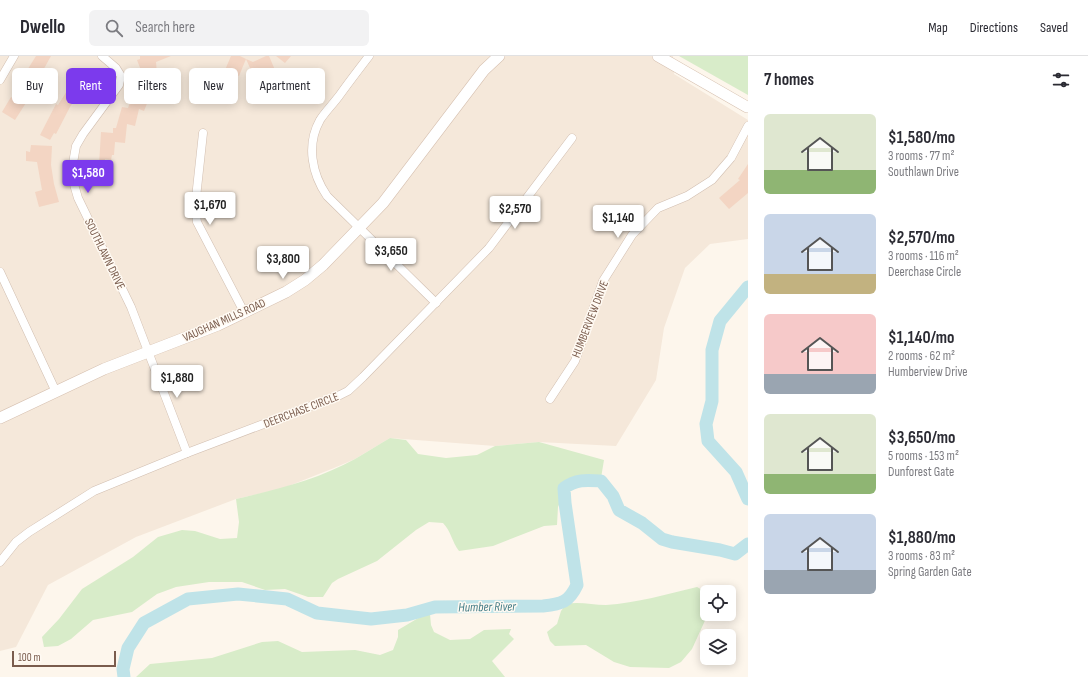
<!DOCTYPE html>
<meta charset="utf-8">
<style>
:root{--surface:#fff;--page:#f2f2f3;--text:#2b2b33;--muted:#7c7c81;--line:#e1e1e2;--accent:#7c3aed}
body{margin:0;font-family:"Sofia Sans Condensed",sans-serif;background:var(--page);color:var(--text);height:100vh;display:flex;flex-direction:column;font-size:15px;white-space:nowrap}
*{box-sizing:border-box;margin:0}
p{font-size:13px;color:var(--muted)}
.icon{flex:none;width:22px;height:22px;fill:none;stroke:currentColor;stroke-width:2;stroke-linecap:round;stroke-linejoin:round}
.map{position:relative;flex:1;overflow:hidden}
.sheet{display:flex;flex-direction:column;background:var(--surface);width:340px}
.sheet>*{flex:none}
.hud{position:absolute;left:12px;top:12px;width:380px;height:36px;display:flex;gap:8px}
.fabs{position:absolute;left:700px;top:529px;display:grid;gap:8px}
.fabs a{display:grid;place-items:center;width:36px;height:36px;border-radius:6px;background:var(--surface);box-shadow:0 2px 10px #0003;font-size:20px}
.scale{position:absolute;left:12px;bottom:10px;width:104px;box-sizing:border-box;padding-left:4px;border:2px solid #7a5c4d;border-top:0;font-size:11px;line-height:14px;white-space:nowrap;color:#7a5c4d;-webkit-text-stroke:3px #fffaf3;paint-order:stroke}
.price{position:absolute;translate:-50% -34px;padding:0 9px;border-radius:4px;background:#fff;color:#222;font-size:13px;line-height:26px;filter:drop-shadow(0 1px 2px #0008)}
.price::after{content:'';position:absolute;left:50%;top:24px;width:12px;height:9px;margin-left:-6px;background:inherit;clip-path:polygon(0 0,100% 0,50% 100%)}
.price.current{background:var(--accent);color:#fff}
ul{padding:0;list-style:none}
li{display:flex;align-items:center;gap:12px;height:100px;padding:0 16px}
li span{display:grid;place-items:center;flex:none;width:112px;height:80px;border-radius:6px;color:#555}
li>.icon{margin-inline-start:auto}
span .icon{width:48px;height:48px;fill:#fffc;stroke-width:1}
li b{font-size:17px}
h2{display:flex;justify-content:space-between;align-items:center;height:48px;padding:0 16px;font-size:17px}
.chip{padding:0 14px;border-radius:6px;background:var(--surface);box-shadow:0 2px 10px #0003;font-size:14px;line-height:36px}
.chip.current{background:var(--accent);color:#fff}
header{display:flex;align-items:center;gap:24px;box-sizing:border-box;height:56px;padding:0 20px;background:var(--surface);border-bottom:1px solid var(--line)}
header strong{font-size:19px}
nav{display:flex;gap:22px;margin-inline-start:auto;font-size:14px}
.search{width:280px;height:36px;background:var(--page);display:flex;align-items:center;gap:10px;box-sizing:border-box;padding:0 14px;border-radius:6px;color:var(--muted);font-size:15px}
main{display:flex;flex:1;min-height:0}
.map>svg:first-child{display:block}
.residential{fill:#f5e8da}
.green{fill:#d8ecc9}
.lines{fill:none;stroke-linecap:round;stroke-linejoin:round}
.river{stroke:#bfe3e8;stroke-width:13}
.building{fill:#f3d5c3}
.street-casing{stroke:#d1beb0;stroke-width:9}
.secondary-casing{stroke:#d6c0b0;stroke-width:12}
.street{stroke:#fff;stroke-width:8}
.secondary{stroke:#fff;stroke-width:11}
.labels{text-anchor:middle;stroke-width:3;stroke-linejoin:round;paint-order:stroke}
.street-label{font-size:12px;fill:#7a5c4d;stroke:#fffaf3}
.water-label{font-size:13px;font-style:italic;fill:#437c86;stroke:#fffaf3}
</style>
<header>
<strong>Dwello</strong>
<div class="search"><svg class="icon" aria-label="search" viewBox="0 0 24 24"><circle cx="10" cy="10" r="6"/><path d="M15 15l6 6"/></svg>Search here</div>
<nav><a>Map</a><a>Directions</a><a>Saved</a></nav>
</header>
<main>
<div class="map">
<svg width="748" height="621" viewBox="0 0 748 621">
<rect width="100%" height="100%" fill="#fdf6ec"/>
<polygon class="residential" points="0,0 673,0 674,18 748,64 748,183 710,188 685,212 664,272 656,324 616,390 539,386 495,390 390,382 355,403 334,412 281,433 236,443 136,481 48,529 16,591 0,595"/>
<g class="green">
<polygon points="679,0 748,0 748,39"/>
<path d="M 390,382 L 406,384 L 418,398 L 446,402 L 477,399 L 495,390 L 539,386 L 604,404 L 600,428 L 580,421 L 569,425 L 558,451 L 557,469 L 544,470 L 493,490 L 459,495 C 452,486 451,475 443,467 L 429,466 L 416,474 L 377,505 L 338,523 L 332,527 L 323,541 L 308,541 L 285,533 L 265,534 L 242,526 L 209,526 L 176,531 L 157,538 L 132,556 L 93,564 L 71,583 L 58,590 L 44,591 L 42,581 L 59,563 L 82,533 L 133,501 L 158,481 L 182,474 L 195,475 L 220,483 L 237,482 L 239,466 L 236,443 C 276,434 319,423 355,403 C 367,396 378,389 390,382 Z"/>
<path d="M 697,531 C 710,537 707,546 707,558 L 708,558 L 692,593 L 681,606 L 669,612 L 630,611 L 614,606 L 586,589 L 555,590 L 550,585 L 547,576 L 557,568 L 561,555 L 566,548 C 579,545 592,549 606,549 C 637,547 667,538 697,531 Z"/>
<polygon points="430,558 431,569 434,576 450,584 470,583 484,574 511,573 509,578 514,583 492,605 505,621 136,621 150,608 212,602 262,586 278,585 302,596 355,594 380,599 393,594 398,581 398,574 420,561"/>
</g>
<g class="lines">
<g class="river">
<polyline points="748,231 720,265 712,294 712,345 706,368 708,385 736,416 748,443"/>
<path d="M 124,621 L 123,613 L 128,592 L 144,567 L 188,543 L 238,538 L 287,543 L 317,557 L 371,563 L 407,559 L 435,551 L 543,550 C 562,548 569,546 577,529 L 565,447 L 564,432 C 577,423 586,424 601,425 L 613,440 L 619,454 L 642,467 L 662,483 L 672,486 L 720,494 L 735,498 L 748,488"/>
</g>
</g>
<g class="building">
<polygon points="36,0 51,0 36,27 38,28 15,64 2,56 11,41 13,42 23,26 21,24"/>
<polygon points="140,0 171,0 156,6 158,30 141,31 140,22 144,22 137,4 140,3"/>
<polygon points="231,0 240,0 246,3 239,20 225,14"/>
<polygon points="266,0 269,0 275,14 255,23 246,3 253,6"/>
<polygon points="276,0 291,0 285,7"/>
<polygon points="81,13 94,23 88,31 85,28 70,51 56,78 54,77 50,84 40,79 56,48 58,49"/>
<polygon points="135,34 150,40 144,55 139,53 135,70 127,68 125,87 115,86 114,99 112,99 111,104 105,103 109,124 98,126 96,118 91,118 90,111 99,109 101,76 113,77 113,72 116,72 122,51 128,52"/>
<polygon points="31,89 52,90 51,109 54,128 59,146 39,151 35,136 42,134 37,106 26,105 26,95 30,96"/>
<polygon points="748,108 748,137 729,153 719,142 740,124 738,123"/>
</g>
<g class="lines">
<g class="street-casing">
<g id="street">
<polyline points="102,0 116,12 121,20 119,29 83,78 76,90 73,107 73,125 78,142 131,251 187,397"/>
<path d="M 369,0 C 359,13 349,26 339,40 C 333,48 325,56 320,64 C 306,89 312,118 327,140 L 436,247"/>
<polyline points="0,24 14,0"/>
<polyline points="203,77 195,151 197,166 244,256"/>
<polyline points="0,216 56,336"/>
<polyline points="550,343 575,305 603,225 632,179 658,152 687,140 712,124 731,102 748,70"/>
<polyline points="0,506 16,486 29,476 94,435 187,397 340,339 348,335 363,321 489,192 572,82"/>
</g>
</g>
<g class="secondary-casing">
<g id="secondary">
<polyline points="658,0 747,51"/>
<polyline points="0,362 104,313 218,269 286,236 305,224 323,209 383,147 484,14 499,0"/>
</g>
</g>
<use href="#street" class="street"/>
<use href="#secondary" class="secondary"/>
</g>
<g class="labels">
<g class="street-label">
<text transform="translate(105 198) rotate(64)" y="4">SOUTHLAWN DRIVE</text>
<text transform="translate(590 263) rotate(-69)" y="4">HUMBERVIEW DRIVE</text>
<text transform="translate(224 264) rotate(-24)" y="4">VAUGHAN MILLS ROAD</text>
<text transform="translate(301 354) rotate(-21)" y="4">DEERCHASE CIRCLE</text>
</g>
<g class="water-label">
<text transform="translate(487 550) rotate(-1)" y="5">Humber River</text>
</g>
</g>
</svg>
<div class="fabs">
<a><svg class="icon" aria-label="locate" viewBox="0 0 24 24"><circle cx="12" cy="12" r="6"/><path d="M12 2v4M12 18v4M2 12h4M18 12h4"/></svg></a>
<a><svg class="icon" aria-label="layers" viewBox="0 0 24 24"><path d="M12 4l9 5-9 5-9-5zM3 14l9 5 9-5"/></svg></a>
</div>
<div class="scale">100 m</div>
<b class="price current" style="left:88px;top:138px">$1,580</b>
<b class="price" style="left:210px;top:170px">$1,670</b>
<b class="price" style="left:515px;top:174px">$2,570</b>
<b class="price" style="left:618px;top:183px">$1,140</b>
<b class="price" style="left:391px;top:216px">$3,650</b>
<b class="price" style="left:283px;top:224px">$3,800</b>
<b class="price" style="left:177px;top:343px">$1,880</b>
<div class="hud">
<a class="chip">Buy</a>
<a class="chip current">Rent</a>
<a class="chip">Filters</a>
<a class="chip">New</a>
<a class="chip">Apartment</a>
</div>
</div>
<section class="sheet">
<h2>7 homes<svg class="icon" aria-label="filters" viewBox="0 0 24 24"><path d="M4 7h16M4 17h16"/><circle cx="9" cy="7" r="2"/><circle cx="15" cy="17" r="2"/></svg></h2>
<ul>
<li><span style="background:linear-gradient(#dfe7d0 70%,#8fb573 0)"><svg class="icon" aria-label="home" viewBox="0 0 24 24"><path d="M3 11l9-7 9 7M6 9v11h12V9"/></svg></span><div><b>$1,580/mo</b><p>3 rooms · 77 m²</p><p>Southlawn Drive</p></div></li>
<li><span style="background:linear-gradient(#c9d6e8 75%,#c2b280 0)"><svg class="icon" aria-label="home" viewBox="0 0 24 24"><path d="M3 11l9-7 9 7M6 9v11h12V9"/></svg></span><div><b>$2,570/mo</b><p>3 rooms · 116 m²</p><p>Deerchase Circle</p></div></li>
<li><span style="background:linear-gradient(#f6c9c9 75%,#9aa5b1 0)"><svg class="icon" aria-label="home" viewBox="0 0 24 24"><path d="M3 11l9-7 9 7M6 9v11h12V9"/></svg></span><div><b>$1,140/mo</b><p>2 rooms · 62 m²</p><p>Humberview Drive</p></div></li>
<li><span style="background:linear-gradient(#dfe7d0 75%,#8fb573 0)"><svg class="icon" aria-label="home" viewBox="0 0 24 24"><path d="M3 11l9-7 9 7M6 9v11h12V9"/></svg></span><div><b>$3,650/mo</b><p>5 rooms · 153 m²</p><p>Dunforest Gate</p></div></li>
<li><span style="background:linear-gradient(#c9d6e8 70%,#9aa5b1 0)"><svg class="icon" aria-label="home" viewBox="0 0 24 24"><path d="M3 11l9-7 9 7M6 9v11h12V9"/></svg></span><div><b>$1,880/mo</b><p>3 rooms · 83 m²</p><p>Spring Garden Gate</p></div></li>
</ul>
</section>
</main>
